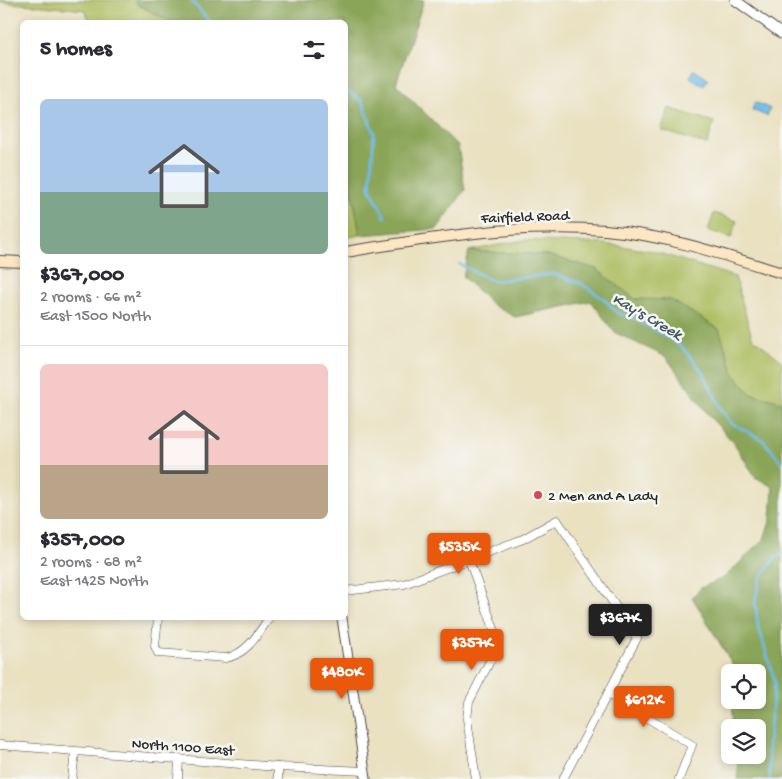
<!DOCTYPE html>
<meta charset="utf-8">
<style>
:root{--surface:#fff;--page:#f7f7f7;--text:#2b2b33;--muted:#7c7c81;--line:#e1e1e2;--accent:#ea580c}
body{margin:0;font-family:"Gochi Hand",sans-serif;background:var(--page);color:var(--text);height:100vh;display:flex;flex-direction:column;font-size:19px;white-space:nowrap}
*{box-sizing:border-box;margin:0}
p{font-size:16px;color:var(--muted)}
.icon{flex:none;width:28px;height:28px;fill:none;stroke:currentColor;stroke-width:2;stroke-linecap:round;stroke-linejoin:round}
.map{position:relative;flex:1;overflow:hidden}
.drawer{position:absolute;left:20px;top:20px;width:328px;height:600px;display:flex;flex-direction:column;background:var(--surface);border-radius:8px;box-shadow:0 2px 8px #0003}
.drawer>*{flex:none}
.buttons{position:absolute;left:721px;top:664px;display:grid;gap:10px}
.buttons a{display:grid;place-items:center;width:45px;height:45px;border-radius:8px;background:var(--surface);box-shadow:0 2px 8px #0003;font-size:25px}
.price{position:absolute;translate:-50% -42px;padding:0 11px;border-radius:5px;background:var(--accent);color:#fff;font-size:16px;line-height:32px;filter:drop-shadow(0 1px 2px #0008)}
.price::after{content:'';position:absolute;left:50%;top:30px;width:15px;height:11px;margin-left:-8px;background:inherit;clip-path:polygon(0 0,100% 0,50% 100%)}
.price.current{background:#222;color:#fff}
ul{padding:0;list-style:none}
li{display:grid;align-content:center;gap:10px;height:265px;padding:0 20px}
li+li{border-top:1px solid var(--line)}
li span{display:grid;place-items:center;height:155px;border-radius:8px;color:#555}
li>.icon{margin-inline-start:auto}
span .icon{width:90px;height:90px;fill:#fffc;stroke-width:1}
li b{font-size:21px}
h2{display:flex;justify-content:space-between;align-items:center;height:60px;padding:0 20px;font-size:21px}
.map>svg:first-child{display:block}
.green{fill:#adbe62;stroke:#6c7446}
.forest{fill:#8aa558;stroke:#5a6842}
.water{fill:#70beeb;stroke:#4e748b}
.lines{fill:none;stroke-linecap:round;stroke-linejoin:round}
.stream{stroke:#70beeb;stroke-width:2.5}
.minor-casing{stroke:#484642;stroke-width:9}
.tertiary-casing{stroke:#484642;stroke-width:11}
.secondary-casing{stroke:#484642;stroke-width:12}
.minor{stroke:#fff;stroke-width:8}
.tertiary{stroke:#fff;stroke-width:9}
.secondary{stroke:#fce6c4;stroke-width:10}
.poi-dot{fill:#d1495b;stroke:#f6f6f2;stroke-width:2}
.labels{text-anchor:middle;stroke-width:5;stroke-linejoin:round;paint-order:stroke}
.street-label{font-size:15px;fill:#2b2b2b;stroke:#f6f6f2}
.poi-label{font-size:15px;fill:#2b2b2b;stroke:#f6f6f2;text-anchor:start}
.water-label{font-size:16px;font-style:italic;fill:#405765;stroke:#f6f6f2}
</style>
<div class="map">
<svg width="782" height="779" viewBox="0 0 782 779">
<rect width="100%" height="100%" fill="#f6f6f2"/>
<filter id="ink" filterUnits="userSpaceOnUse"><feTurbulence type="fractalNoise" baseFrequency=".02" numOctaves="2"/><feDisplacementMap in="SourceGraphic" scale="10" xChannelSelector="R" yChannelSelector="G"/><feConvolveMatrix kernelMatrix="1 2 1 2 8 2 1 2 1" color-interpolation-filters="sRGB"/></filter>
<filter id="wash" filterUnits="userSpaceOnUse"><feTurbulence type="fractalNoise" baseFrequency=".0096" numOctaves="4" result="noise"/><feDisplacementMap in="SourceGraphic" scale="20" xChannelSelector="R" yChannelSelector="G"/><feGaussianBlur stdDeviation="1.12" result="paint"/><feColorMatrix in="noise" values="0 0 0 0 0 0 0 0 0 0 0 0 0 0 0 0 0 1.4 0 .05"/><feComposite in="paint" operator="in"/></filter>
<g filter="url(#wash)">
<rect width="100%" height="100%" fill="#eae1c1"/>
<g class="green">
<polygon points="0,0 135,0 137,4 170,22 90,22 85,10 0,2"/>
<polygon points="669,108 714,122 707,145 661,130"/>
<polygon points="345,151 360,235 345,238"/>
<polygon points="714,213 737,221 731,238 708,230"/>
<polygon points="523,240 605,244 653,251 735,277 752,337 782,361 782,402 751,394 734,374 719,329 671,300 635,299 596,269 547,255 469,251"/>
</g>
<g class="forest">
<polygon points="135,0 424,0 396,84 458,146 465,190 437,229 360,235 345,151 345,22 170,22 137,4"/>
<polygon points="469,251 547,255 596,269 635,299 671,300 719,329 734,374 751,394 782,402 782,779 738,779 737,755 758,755 758,728 734,727 732,700 758,700 758,672 733,672 733,665 692,597 701,588 725,577 764,539 771,519 773,487 755,477 734,443 710,417 666,357 614,332 591,301 515,317 494,306 463,277"/>
</g>
<g class="water">
<polygon points="694,70 708,79 704,86 690,77"/>
<polygon points="755,102 770,109 767,116 752,110"/>
</g>
<g class="lines">
<g class="stream">
<polyline points="191,0 210,22"/>
<polyline points="345,89 362,101 374,133 370,188 385,217"/>
<polyline points="459,264 493,281 553,274 580,283 604,299 617,313 632,317 660,333 681,346 703,372 721,409 731,423 763,440 782,463"/>
<polyline points="770,779 768,746 775,682 758,625 755,602 760,579 776,556 782,554"/>
</g>
</g>
</g>
<g filter="url(#ink)">
<g class="lines">
<g class="minor-casing">
<g id="minor">
<polyline points="469,560 494,629 494,653 469,702 467,719 476,779"/>
<polyline points="345,591 404,584 523,539 557,520 637,638 563,779"/>
<path d="M 158,618 L 155,646 L 158,653 L 226,658 C 247,654 258,634 269,618"/>
<polyline points="608,694 692,745 679,779"/>
<polyline points="0,745 278,767 365,771"/>
<polyline points="278,767 278,779"/>
<polyline points="72,779 75,752"/>
<polyline points="178,779 179,758"/>
</g>
</g>
<g class="tertiary-casing">
<g id="tertiary">
<polyline points="735,0 782,34"/>
<polyline points="342,618 366,779"/>
</g>
</g>
<g class="secondary-casing">
<g id="secondary">
<path d="M 345,252 C 431,238 518,223 605,230 C 666,235 724,255 782,273"/>
<polyline points="0,261 22,262"/>
</g>
</g>
<use href="#minor" class="minor"/>
<use href="#tertiary" class="tertiary"/>
<use href="#secondary" class="secondary"/>
</g>
</g>
<circle class="poi-dot" cx="538" cy="495" r="5"/>
<g class="labels">
<g class="street-label">
<text transform="translate(525 216) rotate(-2)" y="5">Fairfield Road</text>
<text transform="translate(183 746) rotate(4)" y="5">North 1100 East</text>
</g>
<g class="poi-label">
<text x="548" y="500">2 Men and A Lady</text>
</g>
<g class="water-label">
<text transform="translate(648 315) rotate(30)" y="6">Kay's Creek</text>
</g>
</g>
</svg>
<div class="buttons">
<a><svg class="icon" aria-label="locate" viewBox="0 0 24 24"><circle cx="12" cy="12" r="6"/><path d="M12 2v4M12 18v4M2 12h4M18 12h4"/></svg></a>
<a><svg class="icon" aria-label="layers" viewBox="0 0 24 24"><path d="M12 4l9 5-9 5-9-5zM3 14l9 5 9-5"/></svg></a>
</div>
<b class="price" style="left:459px;top:575px">$535K</b>
<b class="price current" style="left:620px;top:646px">$367K</b>
<b class="price" style="left:472px;top:671px">$357K</b>
<b class="price" style="left:342px;top:700px">$480K</b>
<b class="price" style="left:644px;top:728px">$612K</b>
<section class="drawer">
<h2>5 homes<svg class="icon" aria-label="filters" viewBox="0 0 24 24"><path d="M4 7h16M4 17h16"/><circle cx="9" cy="7" r="2"/><circle cx="15" cy="17" r="2"/></svg></h2>
<ul>
<li><span style="background:linear-gradient(#a9c7e8 60%,#7fa58c 0)"><svg class="icon" aria-label="home" viewBox="0 0 24 24"><path d="M3 11l9-7 9 7M6 9v11h12V9"/></svg></span><div><b>$367,000</b><p>2 rooms · 66 m²</p><p>East 1500 North</p></div></li>
<li><span style="background:linear-gradient(#f6c9c9 65%,#b9a48a 0)"><svg class="icon" aria-label="home" viewBox="0 0 24 24"><path d="M3 11l9-7 9 7M6 9v11h12V9"/></svg></span><div><b>$357,000</b><p>2 rooms · 68 m²</p><p>East 1425 North</p></div></li>
</ul>
</section>
</div>
